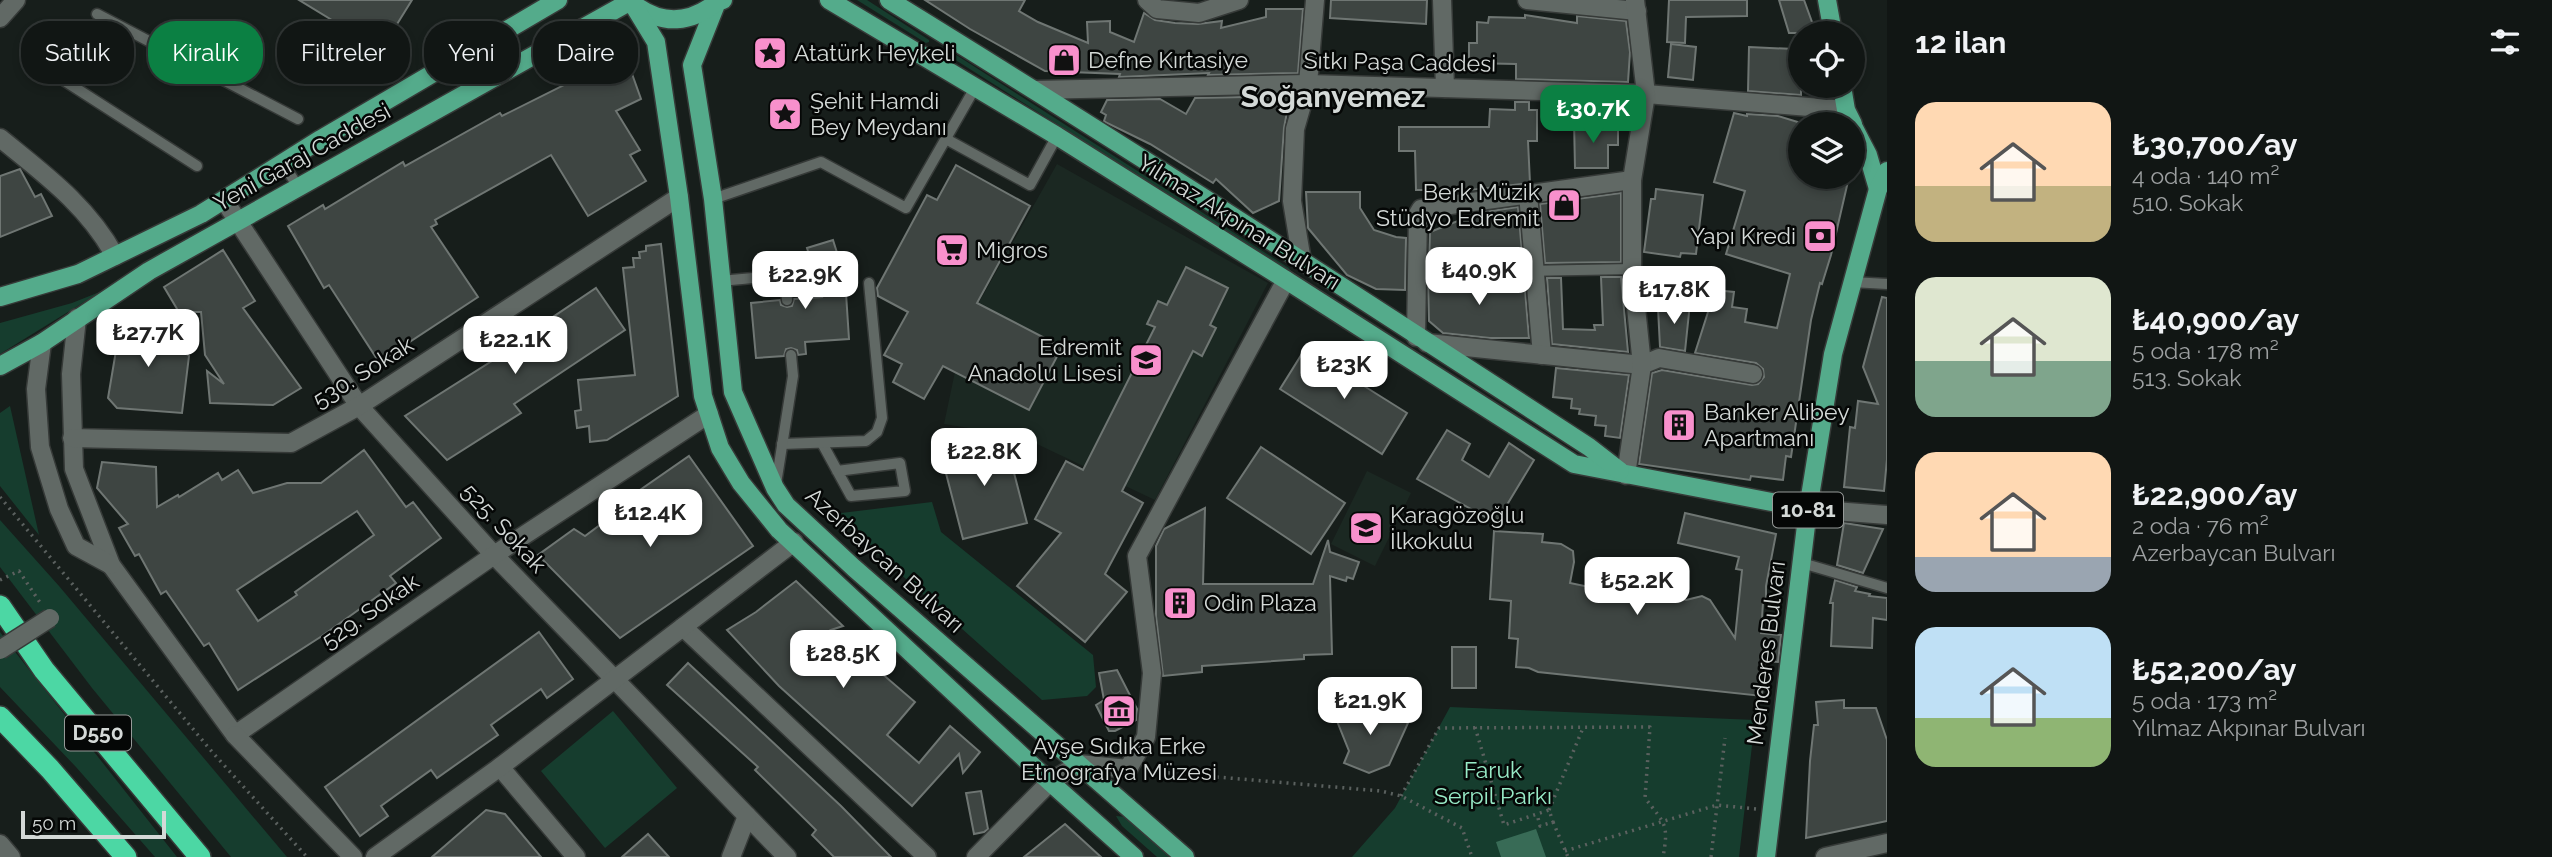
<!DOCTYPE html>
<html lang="tr">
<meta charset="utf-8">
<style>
:root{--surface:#111614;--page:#1e2322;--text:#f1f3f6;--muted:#9c9fa0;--line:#303534;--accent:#0b8043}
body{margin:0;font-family:Raleway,sans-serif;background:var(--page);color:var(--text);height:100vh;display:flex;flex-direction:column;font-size:26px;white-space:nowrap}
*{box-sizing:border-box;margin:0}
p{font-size:23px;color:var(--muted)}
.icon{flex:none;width:38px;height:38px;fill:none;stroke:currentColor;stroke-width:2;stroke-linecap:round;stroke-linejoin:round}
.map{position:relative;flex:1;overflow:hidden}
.details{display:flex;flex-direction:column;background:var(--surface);width:665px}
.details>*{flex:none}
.guide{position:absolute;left:21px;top:21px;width:665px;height:63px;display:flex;gap:14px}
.tools{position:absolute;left:1788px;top:21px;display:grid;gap:14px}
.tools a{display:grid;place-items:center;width:77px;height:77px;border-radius:50%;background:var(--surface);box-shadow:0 4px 10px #0003,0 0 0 2px var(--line);font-size:35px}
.scale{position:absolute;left:21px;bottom:18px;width:145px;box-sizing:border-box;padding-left:7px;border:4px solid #d4d9d7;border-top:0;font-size:19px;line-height:24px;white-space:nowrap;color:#d4d9d7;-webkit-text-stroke:5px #050706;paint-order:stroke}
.price{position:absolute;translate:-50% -60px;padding:0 16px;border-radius:14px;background:#fff;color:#222;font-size:23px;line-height:46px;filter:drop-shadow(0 2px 4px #0008)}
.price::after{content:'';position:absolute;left:50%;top:42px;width:21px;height:16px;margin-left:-10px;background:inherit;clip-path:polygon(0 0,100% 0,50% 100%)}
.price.active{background:var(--accent);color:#fff}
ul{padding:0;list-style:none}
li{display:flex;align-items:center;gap:21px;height:175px;padding:0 28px}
li span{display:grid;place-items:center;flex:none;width:196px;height:140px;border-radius:21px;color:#555}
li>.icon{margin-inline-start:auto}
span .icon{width:84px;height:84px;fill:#fffc;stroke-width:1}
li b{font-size:30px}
h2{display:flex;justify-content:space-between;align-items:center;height:84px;padding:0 28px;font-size:30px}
.pill{padding:0 24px;border-radius:28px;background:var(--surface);box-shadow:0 4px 10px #0003,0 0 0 2px var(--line);font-size:24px;line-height:63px}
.pill.active{background:var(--accent);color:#fff}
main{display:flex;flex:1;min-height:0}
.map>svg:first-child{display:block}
.built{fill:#1b2822}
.green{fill:#163d2e}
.water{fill:#386b56}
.building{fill:#3e4542;stroke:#6f7673;stroke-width:2;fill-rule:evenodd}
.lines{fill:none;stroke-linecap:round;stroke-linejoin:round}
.lane-casing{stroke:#363a38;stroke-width:13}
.street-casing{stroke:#363a38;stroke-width:21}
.primary-casing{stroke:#363a38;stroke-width:21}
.highway-casing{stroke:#363a38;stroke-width:24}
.path{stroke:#5b615f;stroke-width:3.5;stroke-dasharray:2 5;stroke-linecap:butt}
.lane{stroke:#616965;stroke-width:10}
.street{stroke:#616965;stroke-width:18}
.primary{stroke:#54ab8b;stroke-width:18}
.highway{stroke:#4cd7a4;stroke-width:21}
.street-bridge-casing{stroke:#363a38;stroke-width:21;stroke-linecap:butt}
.street-bridge{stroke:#616965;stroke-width:18}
.labels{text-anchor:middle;stroke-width:5;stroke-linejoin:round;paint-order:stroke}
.shield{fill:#050706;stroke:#969a98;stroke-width:2}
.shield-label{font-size:21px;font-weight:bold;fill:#d4d9d7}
.poi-label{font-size:23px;fill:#d4d9d7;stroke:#050706;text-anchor:start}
.street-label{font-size:23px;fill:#d4d9d7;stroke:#050706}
.park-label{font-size:23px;fill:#98ebc7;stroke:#050706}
.district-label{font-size:30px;font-weight:bold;fill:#d4d9d7;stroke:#050706}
</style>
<main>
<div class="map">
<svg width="1887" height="857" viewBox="0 0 1887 857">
<rect width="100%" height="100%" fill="#171e1b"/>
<g class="built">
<polygon points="1057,164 1268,283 1155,500 1020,436 944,424 964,329"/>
<polygon points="1367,471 1411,493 1375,566 1331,544"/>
</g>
<g class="green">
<polygon points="857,0 867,0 929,40 929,42 926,43"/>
<polygon points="946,51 950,51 1289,268 1291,272 946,54"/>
<polygon points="102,291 0,354 0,323 72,303"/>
<polygon points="10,406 39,535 0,486 0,413"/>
<polygon points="932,502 941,532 1093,655 1096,687 1087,696 1042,700 833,514"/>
<polygon points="0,520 59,586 287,857 231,857 92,688 0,567"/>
<polygon points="0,632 12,648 177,857 155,857 76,767 0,687"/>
<polygon points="1450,707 1755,720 1739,857 1352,857 1395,808"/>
<polygon points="613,711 677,788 605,848 541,771"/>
<polygon points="1116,816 1127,817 1173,857 1157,857 1122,826"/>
</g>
<polygon class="water" points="1536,829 1546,857 1501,857 1496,842"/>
<g class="building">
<polygon points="299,0 412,0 381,50"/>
<polygon points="925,0 1025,0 1019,11 1038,22 1088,43 1087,22 1110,21 1110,32 1134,42 1144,13 1155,20 1175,23 1198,24 1222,21 1221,28 1266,17 1266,9 1303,9 1298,73 1208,75 1209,73 1119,77 1120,74 1045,71 970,29"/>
<polygon points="1331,0 1427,0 1426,24 1330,18"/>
<polygon points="1669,0 1747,0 1747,16 1686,17 1685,43 1667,42"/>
<polygon points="1779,0 1804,0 1816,33 1789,33"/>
<polygon points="1525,15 1577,23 1577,16 1626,21 1630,52 1628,82 1516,79 1516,64 1469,63 1469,43 1477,43 1477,22 1488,23 1489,17 1525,18"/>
<polygon points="1671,44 1696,47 1693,80 1668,77"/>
<polygon points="1749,47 1794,49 1793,68 1801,69 1801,95 1748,91"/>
<polygon points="618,58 631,71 641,99 616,111 640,150 630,155 646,181 588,216 551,155 435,220 437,224 431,227 478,297 379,362 329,285 324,288 288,226 323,205 325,209 403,162 405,166 500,113 502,116"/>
<polygon points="1290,96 1284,128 1279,201 1253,213 1216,179 1213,183 1150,144 1107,123 1104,121 1106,115 1101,112 1107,100 1160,99 1186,114 1195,98"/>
<polygon points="1515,102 1529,102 1529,110 1537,110 1537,141 1528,141 1530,183 1444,193 1443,190 1416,190 1415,151 1399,151 1399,127 1489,127 1490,109 1515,110"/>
<polygon points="1734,113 1747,116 1747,114 1778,116 1801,123 1801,177 1849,177 1831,255 1822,284 1820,283 1811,320 1791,457 1786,456 1783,480 1751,476 1750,480 1639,464 1652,373 1662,370 1752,385 1758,384 1764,377 1763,369 1756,363 1695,353 1715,290 1734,292 1732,307 1747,309 1745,322 1777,328 1790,274 1726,254 1745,191 1714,182"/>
<polygon points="1574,120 1593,120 1593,130 1618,129 1618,145 1608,145 1608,168 1575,168"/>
<polygon points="956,165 1030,206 977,303 1062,347 1029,410 943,366 924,399 893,382 902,364 884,355 908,312 878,296 877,288 927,195 937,200"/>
<polygon points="20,169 35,197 41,194 52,216 0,237 0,176"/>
<polygon points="1656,189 1703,195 1696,254 1681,253 1680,257 1644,252 1651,199 1655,199"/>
<polygon points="1306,192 1360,192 1360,208 1374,230 1396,237 1406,238 1405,290 1376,289 1347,275 1308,228"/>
<polygon points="1621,193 1621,262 1545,263 1540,204"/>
<polygon points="1518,207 1523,264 1429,265 1430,232 1478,213"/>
<polygon points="833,240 845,278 849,339 805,342 806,354 798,355 797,350 791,348 786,349 784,356 756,358 751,303 780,300 781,305 787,307 792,306 794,299 822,297 807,248"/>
<polygon points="661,244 678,396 607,440 590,442 589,426 577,428 575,411 581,410 578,380 635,375 623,268 634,267 633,258 640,258 639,252 646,251 646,246"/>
<polygon points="223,250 255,301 243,308 301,388 273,405 210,403 207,371 224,384 205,355 201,312 195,312 192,334 164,287"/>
<polygon points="1186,267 1228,288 1210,325 1216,328 1202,356 1193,351 1122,491 1143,503 1105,574 1127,592 1085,642 1017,586 1061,533 1035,519 1066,461 1083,470 1155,327 1147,324 1158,301 1167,305"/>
<polygon points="1601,277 1621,277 1628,352 1552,344 1547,278 1561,278 1563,329 1595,330 1594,325 1603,325"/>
<polygon points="1524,278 1529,338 1490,338 1443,333 1429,321 1428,280"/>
<polygon points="596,288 625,330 514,404 521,413 447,460 405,416 506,352 504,350"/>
<polygon points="1882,297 1887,298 1887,459 1884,491 1844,487 1850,427 1855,428 1858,401 1878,404 1863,367"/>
<polygon points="1690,303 1685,351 1660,347 1658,308"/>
<polygon points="138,313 189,356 182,413 117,408 108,398 121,321"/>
<polygon points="1305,349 1407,413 1382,454 1280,389"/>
<polygon points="1556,368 1629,375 1620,438 1605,436 1606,426 1595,425 1596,416 1579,414 1580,409 1571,408 1572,399 1553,397"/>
<polygon points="1447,430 1470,444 1462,460 1489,477 1509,443 1534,460 1496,523 1417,479"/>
<polygon points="1005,438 1027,523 963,539 941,454"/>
<polygon points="1261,447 1345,503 1311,554 1227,498"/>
<path d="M 364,450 L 406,507 L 413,502 L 441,538 L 390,576 L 396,583 L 322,636 L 238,690 L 209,643 L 204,646 L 166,591 L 161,594 L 139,554 L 135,556 L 119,528 L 128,524 L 97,488 L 102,462 L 156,467 L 157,507 L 178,495 L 179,497 L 218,473 L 222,480 L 238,470 L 253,493 L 287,483 L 321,483 ZM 357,511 L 374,535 L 295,592 L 297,595 L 258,621 L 237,590 Z"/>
<polygon points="689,456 753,546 620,638 538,555 574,529 585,536 620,510 617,506"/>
<polygon points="1205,508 1203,584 1313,584 1328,540 1330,552 1359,562 1353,579 1347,577 1346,581 1330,576 1332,654 1304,655 1304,659 1202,666 1202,672 1163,676 1156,616 1156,546 1164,529"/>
<polygon points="1685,513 1776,534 1766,586 1766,603 1763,603 1761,633 1781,635 1778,662 1765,661 1762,696 1538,672 1529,668 1516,667 1518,639 1509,638 1511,601 1490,599 1494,531 1543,534 1542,542 1561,544 1573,551 1574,562 1570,583 1594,588 1606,585 1616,589 1620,598 1638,599 1646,593 1655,591 1665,598 1686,600 1702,596 1710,600 1735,638 1742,570 1736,569 1739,557 1678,543"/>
<polygon points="1844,523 1883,529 1863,573 1837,565"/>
<polygon points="1835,580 1857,587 1855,591 1870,594 1869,596 1887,598 1887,620 1873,618 1872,648 1831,646 1833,603 1830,603"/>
<polygon points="796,581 843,626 831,630 915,702 887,735 919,763 950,726 980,752 963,773 959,754 912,806 779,686 727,630 756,612"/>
<polygon points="539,632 573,679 547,698 541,689 491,725 498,735 437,778 431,770 381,806 388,816 360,836 325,787"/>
<rect x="1452" y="647" width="24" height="41"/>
<polygon points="688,663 841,806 891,857 834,857 812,835 816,830 755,770 758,767 667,685"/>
<polygon points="1117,670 1137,709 1136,720 1115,731 1109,731 1096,705 1104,700 1099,673"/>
<polygon points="1844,700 1844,708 1876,708 1887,740 1887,821 1806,838 1810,761 1814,725 1818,725 1816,702"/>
<polygon points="1372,701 1380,720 1392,715 1408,723 1389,765 1369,773 1344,763 1349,751 1335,716"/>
<polygon points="981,791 988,829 984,832 974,834 966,793"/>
<polygon points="486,810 505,814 541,857 432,857"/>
<polygon points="1065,824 1101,857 1024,857"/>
<polygon points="648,834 669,857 622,857"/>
</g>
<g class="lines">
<g class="lane-casing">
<g id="lane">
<polyline points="97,14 298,119"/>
<polyline points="43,67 197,166"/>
<polyline points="946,139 1030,185 1057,136"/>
<polyline points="283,163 298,187"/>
<polyline points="713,199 821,162 906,208 976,86"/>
<polyline points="1417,273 1632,269"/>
<polyline points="720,281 785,275 787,300"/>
<polyline points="1852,282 1887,284"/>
<polyline points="822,443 851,496 905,491 900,463 837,471"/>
<polyline points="782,444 866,441 877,432 882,418 869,283"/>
<polyline points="776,484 793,376 791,355"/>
<polyline points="1802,563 1887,588"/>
</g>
</g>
<g class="street-casing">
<g id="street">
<polyline points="1147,0 1157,9 1199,13 1239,0"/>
<polyline points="1442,0 1445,88"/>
<polyline points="1527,0 1637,11"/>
<polyline points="0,18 16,0"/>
<polyline points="1036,90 1308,84 1646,94 1846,110"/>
<path d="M 0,138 C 44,174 87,205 115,256"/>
<polyline points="1528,194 1542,355"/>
<polyline points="224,200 359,406 494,555 787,857"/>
<polyline points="1302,261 1292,201 1295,129 1308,84 1315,0"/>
<polyline points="77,318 71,374 74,469 111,565 235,735 494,555 709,414"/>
<polyline points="1416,337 1418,214 1421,209 1632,180"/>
<polyline points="42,343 36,389 40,447 59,509 76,546 111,565"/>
<polyline points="1427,343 1642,365 1659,358 1753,374"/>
<polyline points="72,438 291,443 359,406 679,197"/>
<polyline points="1626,475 1642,365 1632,269 1632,180 1646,94 1635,0"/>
<polyline points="1808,509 1887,515"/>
<polyline points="683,627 927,857"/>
<polyline points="235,735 353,857"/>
<polyline points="500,767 576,857"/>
<polyline points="0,844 11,857"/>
<polyline points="375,857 500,767 794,542"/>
<polyline points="731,857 747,816"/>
<polyline points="976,857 1050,782 1079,764 1128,769 1146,737 1152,673 1137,556 1286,280"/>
<polyline points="1825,857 1887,843"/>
</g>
</g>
<g class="primary-casing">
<g id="primary">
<polyline points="723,0 717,2 692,65 713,199 733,392 775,488 786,505 854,568 1185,857"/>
<polyline points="829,0 1057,136 1286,280 1574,464 1808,509"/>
<path d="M 889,0 C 1125,145 1357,296 1589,447 L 1620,471"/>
<polyline points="1827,0 1833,33"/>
<path d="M 635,5 C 663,26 691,23 717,2"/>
<polyline points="1842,86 1846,110 1853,124"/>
<polyline points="1853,126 1868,155 1878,189"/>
<polyline points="0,297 78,274 201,214 321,139 558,0"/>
<polyline points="0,366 42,343 149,271 631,1 656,42 679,197 703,396 720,448 741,483 779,530 1050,782 1134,857"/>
<polyline points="1766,857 1808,509 1833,354 1878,189 1887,171"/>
</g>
</g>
<g class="highway-casing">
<g id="highway">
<polyline points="0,606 44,670 200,857"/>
<polyline points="0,717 50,769 126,857"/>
</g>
</g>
<g class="path">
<polyline points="0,497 213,753 307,857"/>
<polyline points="0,580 19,571 41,604"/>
<polyline points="1475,727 1504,825 1549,810 1553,822 1540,826 1537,814"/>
<polyline points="1147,771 1381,791 1401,796 1462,828 1472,857"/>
<path d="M 1401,796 L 1439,728 L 1650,727 L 1645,798 C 1665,824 1669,824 1663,857"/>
<polyline points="1549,810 1583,728"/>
<polyline points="1553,822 1568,857"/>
<polyline points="1565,851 1717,805 1756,809"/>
<polyline points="1711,857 1725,738"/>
</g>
<use href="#lane" class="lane"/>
<use href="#street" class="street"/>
<use href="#primary" class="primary"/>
<use href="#highway" class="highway"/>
<g class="street-bridge-casing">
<polyline id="street-bridge" points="0,650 50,618"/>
</g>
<use href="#street-bridge" class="street-bridge"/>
</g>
<defs>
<g id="sight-square" transform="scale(1.75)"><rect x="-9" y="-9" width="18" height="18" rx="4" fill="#f890cc" stroke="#050706"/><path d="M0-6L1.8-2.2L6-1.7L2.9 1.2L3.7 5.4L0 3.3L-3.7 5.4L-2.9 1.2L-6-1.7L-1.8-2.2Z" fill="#111"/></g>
<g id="shop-square" transform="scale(1.75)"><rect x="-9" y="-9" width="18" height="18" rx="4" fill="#f890cc" stroke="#050706"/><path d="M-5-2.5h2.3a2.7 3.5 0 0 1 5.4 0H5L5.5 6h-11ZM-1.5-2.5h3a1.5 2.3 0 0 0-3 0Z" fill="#111"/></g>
<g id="bank-square" transform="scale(1.75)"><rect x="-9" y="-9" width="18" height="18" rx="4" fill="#f890cc" stroke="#050706"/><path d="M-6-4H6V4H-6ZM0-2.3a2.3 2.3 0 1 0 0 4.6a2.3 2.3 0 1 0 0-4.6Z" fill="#111"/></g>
<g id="supermarket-square" transform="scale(1.75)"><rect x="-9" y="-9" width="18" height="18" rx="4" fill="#f890cc" stroke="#050706"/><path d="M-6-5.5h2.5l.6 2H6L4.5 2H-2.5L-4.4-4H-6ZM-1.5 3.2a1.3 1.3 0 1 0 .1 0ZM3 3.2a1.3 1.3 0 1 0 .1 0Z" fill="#111"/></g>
<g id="school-square" transform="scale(1.75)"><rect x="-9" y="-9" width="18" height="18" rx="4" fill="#f890cc" stroke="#050706"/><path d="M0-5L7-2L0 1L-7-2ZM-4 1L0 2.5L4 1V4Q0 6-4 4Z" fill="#111"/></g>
<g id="building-square" transform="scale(1.75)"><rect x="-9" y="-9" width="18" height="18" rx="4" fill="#f890cc" stroke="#050706"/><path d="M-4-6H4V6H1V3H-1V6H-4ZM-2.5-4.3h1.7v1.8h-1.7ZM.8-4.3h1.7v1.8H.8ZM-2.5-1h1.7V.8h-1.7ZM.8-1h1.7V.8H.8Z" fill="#111"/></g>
<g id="museum-square" transform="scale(1.75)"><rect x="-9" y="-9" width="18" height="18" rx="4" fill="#f890cc" stroke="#050706"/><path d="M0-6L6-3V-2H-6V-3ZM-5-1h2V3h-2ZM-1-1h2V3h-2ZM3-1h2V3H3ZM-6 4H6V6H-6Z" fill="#111"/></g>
</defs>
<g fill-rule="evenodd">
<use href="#sight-square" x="770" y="53"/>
<use href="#shop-square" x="1064" y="60"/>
<use href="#sight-square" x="785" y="114"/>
<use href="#shop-square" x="1564" y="205"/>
<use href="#bank-square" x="1820" y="236"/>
<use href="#supermarket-square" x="952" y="250"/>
<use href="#school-square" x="1146" y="360"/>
<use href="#building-square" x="1679" y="425"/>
<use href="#school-square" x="1366" y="528"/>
<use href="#building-square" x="1180" y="603"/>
<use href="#museum-square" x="1119" y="711"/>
</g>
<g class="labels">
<g class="shield">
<rect x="1773" y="492.5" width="70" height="35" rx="5"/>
<rect x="65" y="715.5" width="66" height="35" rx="5"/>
</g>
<g class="shield-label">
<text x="1808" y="517">10-81</text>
<text x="98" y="740">D550</text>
</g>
<g class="poi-label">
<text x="794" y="61">Atatürk Heykeli</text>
<text x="1088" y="68">Defne Kırtasiye</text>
<text x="810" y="109">Şehit Hamdi<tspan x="810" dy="26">Bey Meydanı</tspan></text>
<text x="1540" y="200" text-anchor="end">Berk Müzik<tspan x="1540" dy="26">Stüdyo Edremit</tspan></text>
<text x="1796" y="244" text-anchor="end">Yapı Kredi</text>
<text x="976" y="258">Migros</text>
<text x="1122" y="355" text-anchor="end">Edremit<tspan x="1122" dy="26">Anadolu Lisesi</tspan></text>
<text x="1704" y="420">Banker Alibey<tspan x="1704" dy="26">Apartmanı</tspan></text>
<text x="1390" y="523">Karagözoğlu<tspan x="1390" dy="26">İlkokulu</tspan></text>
<text x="1204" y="611">Odin Plaza</text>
<text x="1119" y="754" text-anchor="middle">Ayşe Sıdıka Erke<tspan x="1119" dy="26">Etnografya Müzesi</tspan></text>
</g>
<g class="street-label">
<text transform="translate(1400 62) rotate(1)" y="8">Sıtkı Paşa Caddesi</text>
<text transform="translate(302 157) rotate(-29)" y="8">Yeni Garaj Caddesi</text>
<text transform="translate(1239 222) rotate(32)" y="8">Yılmaz Akpınar Bulvarı</text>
<text transform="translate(363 372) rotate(-32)" y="8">530. Sokak</text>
<text transform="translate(504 528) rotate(47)" y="8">525. Sokak</text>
<text transform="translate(885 560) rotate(42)" y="8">Azerbaycan Bulvarı</text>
<text transform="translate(370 611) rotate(-35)" y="8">529. Sokak</text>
<text transform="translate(1766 653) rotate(-83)" y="8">Menderes Bulvarı</text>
</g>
<g class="park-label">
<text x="1493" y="778">Faruk<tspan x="1493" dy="26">Serpil Parkı</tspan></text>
</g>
<g class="district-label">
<text x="1333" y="107">Soğanyemez</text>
</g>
</g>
</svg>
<div class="tools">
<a><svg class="icon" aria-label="locate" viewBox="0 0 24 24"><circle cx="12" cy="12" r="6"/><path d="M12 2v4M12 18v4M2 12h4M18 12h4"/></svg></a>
<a><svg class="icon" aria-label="layers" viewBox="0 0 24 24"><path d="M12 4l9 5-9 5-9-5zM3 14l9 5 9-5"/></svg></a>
</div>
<div class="scale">50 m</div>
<b class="price active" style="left:1593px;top:145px">₺30.7K</b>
<b class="price" style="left:1479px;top:307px">₺40.9K</b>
<b class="price" style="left:805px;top:311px">₺22.9K</b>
<b class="price" style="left:1674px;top:326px">₺17.8K</b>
<b class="price" style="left:148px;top:369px">₺27.7K</b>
<b class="price" style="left:515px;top:376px">₺22.1K</b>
<b class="price" style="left:1344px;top:401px">₺23K</b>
<b class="price" style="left:984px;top:488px">₺22.8K</b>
<b class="price" style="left:650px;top:549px">₺12.4K</b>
<b class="price" style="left:1637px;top:617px">₺52.2K</b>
<b class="price" style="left:843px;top:690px">₺28.5K</b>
<b class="price" style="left:1370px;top:737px">₺21.9K</b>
<div class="guide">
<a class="pill">Satılık</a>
<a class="pill active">Kiralık</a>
<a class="pill">Filtreler</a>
<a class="pill">Yeni</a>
<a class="pill">Daire</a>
</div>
</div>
<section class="details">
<h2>12 ilan<svg class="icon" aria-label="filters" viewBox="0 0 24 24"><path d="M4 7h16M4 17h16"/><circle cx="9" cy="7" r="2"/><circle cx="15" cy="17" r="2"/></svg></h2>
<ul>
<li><span style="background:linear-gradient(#ffd9b3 60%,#c2b280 0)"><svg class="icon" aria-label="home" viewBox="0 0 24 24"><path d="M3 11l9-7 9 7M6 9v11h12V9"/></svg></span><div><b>₺30,700/ay</b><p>4 oda · 140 m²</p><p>510. Sokak</p></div></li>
<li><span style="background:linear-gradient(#dfe7d0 60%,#7fa58c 0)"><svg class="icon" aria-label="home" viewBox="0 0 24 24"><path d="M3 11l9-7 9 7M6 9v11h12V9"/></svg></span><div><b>₺40,900/ay</b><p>5 oda · 178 m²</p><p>513. Sokak</p></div></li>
<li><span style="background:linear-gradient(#ffd9b3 75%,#9aa5b1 0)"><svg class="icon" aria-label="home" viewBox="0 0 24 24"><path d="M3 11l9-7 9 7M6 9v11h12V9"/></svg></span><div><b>₺22,900/ay</b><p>2 oda · 76 m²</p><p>Azerbaycan Bulvarı</p></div></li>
<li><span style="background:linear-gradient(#bfe0f5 65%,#8fb573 0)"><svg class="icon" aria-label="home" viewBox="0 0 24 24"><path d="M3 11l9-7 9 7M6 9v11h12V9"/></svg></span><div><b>₺52,200/ay</b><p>5 oda · 173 m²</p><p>Yılmaz Akpınar Bulvarı</p></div></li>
</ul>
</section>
</main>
